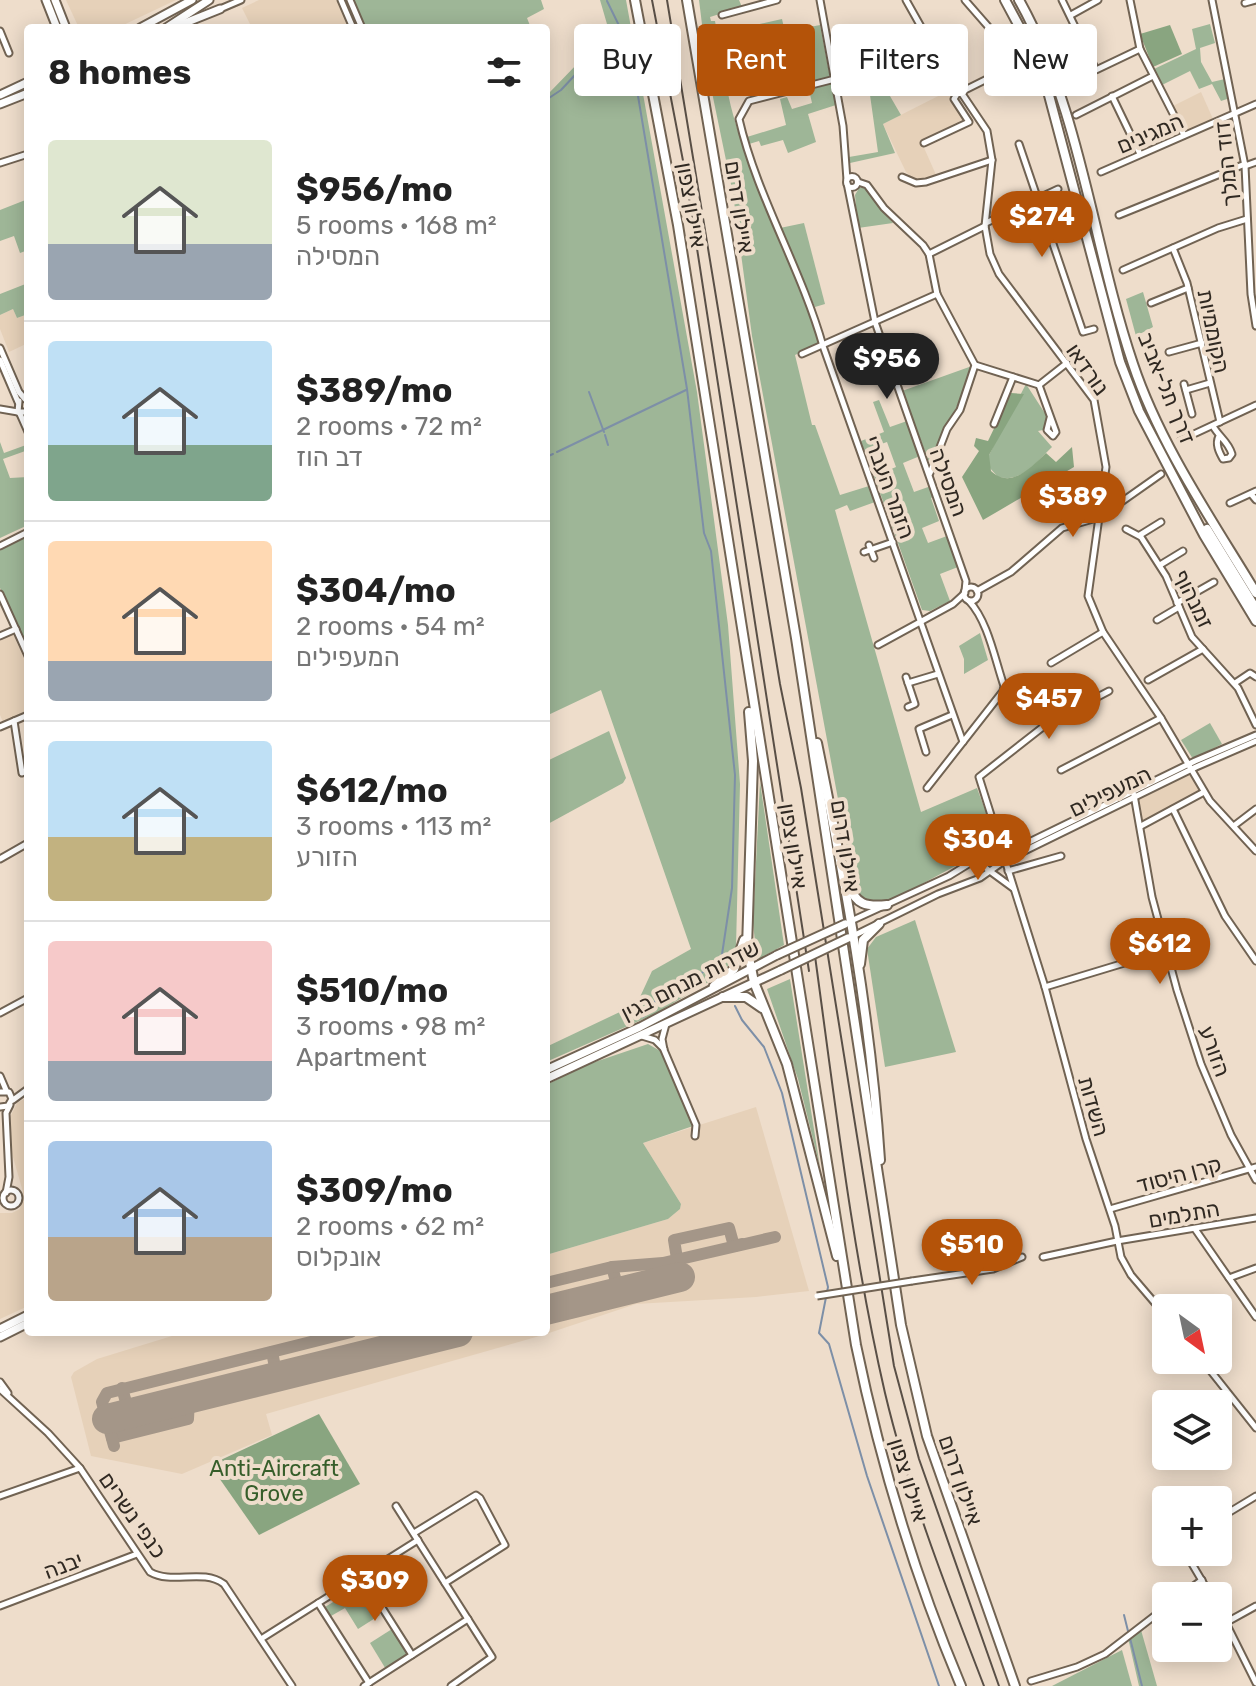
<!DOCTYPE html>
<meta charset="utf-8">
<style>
:root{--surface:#fff;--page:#f2f2f2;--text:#222;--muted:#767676;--line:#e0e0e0;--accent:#b45309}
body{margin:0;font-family:Rubik,Heebo,sans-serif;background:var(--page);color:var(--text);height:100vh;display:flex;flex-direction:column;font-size:30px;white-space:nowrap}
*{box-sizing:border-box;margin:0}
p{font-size:26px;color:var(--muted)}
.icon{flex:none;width:44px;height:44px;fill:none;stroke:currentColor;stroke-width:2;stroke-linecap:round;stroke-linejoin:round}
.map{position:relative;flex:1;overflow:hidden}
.side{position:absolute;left:24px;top:24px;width:526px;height:1312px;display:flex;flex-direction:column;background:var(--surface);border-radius:8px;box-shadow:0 4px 20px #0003}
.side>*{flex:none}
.top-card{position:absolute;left:574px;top:24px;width:562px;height:72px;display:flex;gap:16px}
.needle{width:52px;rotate:147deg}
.tools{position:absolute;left:1152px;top:1294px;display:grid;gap:16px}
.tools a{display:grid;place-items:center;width:80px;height:80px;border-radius:8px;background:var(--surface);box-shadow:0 4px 20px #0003;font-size:40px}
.price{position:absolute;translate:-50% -68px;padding:0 18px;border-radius:28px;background:var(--accent);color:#fff;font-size:26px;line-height:52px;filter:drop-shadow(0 2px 4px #0008)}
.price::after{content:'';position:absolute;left:50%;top:48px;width:24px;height:18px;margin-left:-12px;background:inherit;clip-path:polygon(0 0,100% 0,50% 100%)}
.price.on{background:#222;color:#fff}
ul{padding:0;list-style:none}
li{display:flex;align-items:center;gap:24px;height:200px;padding:0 24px}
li+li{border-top:2px solid var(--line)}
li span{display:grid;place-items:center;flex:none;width:224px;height:160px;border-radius:8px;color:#555}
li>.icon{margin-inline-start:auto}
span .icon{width:96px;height:96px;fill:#fffc;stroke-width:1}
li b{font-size:34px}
h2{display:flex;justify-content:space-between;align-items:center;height:96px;padding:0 24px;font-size:34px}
.pill{padding:0 28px;border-radius:8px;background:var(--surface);box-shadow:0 4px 20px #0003;font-size:28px;line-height:72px}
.pill.on{background:var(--accent);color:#fff}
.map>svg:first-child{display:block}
.built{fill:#e6d1b9}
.green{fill:#9eb697}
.forest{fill:#89a580}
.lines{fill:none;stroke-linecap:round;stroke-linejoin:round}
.stream{stroke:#7d8fa7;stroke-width:2}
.taxiway{stroke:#a49688;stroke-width:12}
.runway{stroke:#a49688;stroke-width:30}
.minor-casing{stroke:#716353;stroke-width:9}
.major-casing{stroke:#716353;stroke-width:11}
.highway-casing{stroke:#716353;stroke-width:12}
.minor{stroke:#fff;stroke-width:5}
.major{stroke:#fff;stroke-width:7}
.highway{stroke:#fff;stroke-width:8}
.rail{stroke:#594f46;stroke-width:2}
.minor-bridge-casing{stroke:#716353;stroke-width:9;stroke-linecap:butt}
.major-bridge-casing{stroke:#716353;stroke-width:11;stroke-linecap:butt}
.minor-bridge{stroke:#fff;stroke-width:5}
.major-bridge{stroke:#fff;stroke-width:7}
.labels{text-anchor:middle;stroke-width:8;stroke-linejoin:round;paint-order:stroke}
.street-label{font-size:22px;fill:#302922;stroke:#eeddcb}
.park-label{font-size:22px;fill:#365e2a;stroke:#eeddcb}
</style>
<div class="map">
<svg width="1256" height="1686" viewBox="0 0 1256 1686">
<rect width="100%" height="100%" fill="#eeddcb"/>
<g class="built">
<polygon points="66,0 176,0 117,28 79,28"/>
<polygon points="259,0 338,0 351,28 252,28 242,8"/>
<polygon points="954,88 950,101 965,121 921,141 937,177 916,181 906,172 883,124"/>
<polygon points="1201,92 1213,119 1185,132 1173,106"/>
<polygon points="13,309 17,318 28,314 28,343 9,352 0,329 0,315"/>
<polygon points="13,634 28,667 28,710 3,722 0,715 0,640"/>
<polygon points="1192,773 1202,791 1143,824 1136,801"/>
<polygon points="28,1097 28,1306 0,1319 0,1213 12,1213 20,1209 23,1192 9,1143 10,1117 17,1103"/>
<polygon points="756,1107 809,1291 756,1297 636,1304 543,1335 266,1414 272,1435 182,1474 91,1456 71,1377 74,1372 97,1359 185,1332 546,1332 546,1255 668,1219 680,1209 681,1204 643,1143"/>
</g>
<g class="green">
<polygon points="354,0 541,0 544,9 527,18 531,28 365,28"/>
<polygon points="600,0 626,0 697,392 728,625 740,784 736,947 735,958 720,975 655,1014 546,1062 546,1047 624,1010 640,997 652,971 691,949 601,690 546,716 546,87 550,92 609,31"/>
<path d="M 699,0 L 739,0 L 742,7 L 710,17 L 711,21 L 715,21 C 721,53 725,86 734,118 C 756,196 798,266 819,344 L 795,355 L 812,425 L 815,425 L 840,495 L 869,486 L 875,502 L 850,511 L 847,505 L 835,510 L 921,812 L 977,788 L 992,829 L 981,852 L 887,903 L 870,904 L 857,895 L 851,869 L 752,336 L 733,194 L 708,73 Z"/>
<polygon points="782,19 785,32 820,25 830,78 786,91 785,86 804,73 795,57 788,61 782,36 755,41 751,26"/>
<polygon points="1210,24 1215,43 1200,48 1201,62 1212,82 1225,79 1230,98 1221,101 1212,84 1199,89 1190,71 1162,85 1154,69 1196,49 1192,29"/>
<polygon points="868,36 876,72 901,115 883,124 895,153 850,163 849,157 878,152 862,38"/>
<polygon points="833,83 836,105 808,114 816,142 788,153 783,140 761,146 759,141 749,144 747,137 786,125 780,99 787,97 792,109 812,103 809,90"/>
<polygon points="865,187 893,223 858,228 855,195 859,188"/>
<polygon points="28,199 28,250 20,253 14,236 0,241 0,210"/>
<polygon points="804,223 825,304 815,307 780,228"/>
<polygon points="28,283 28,314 17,318 13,309 0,315 0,294"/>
<polygon points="1143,292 1153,327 1136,336 1126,299"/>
<path d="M 972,366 C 962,401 943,432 931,467 L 902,391 Z"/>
<path d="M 1026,384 L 1048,418 L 1043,430 L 1038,431 L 1052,447 C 1036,462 1022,483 998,477 L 989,467 L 989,455 Z"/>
<polygon points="879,400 890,427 907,421 920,456 903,463 914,492 931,486 935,496 931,498 939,521 922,528 928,543 947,536 958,567 940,574 950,601 930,611 922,610 874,476 896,467 887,442 864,450 861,441 884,432 873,402"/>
<polygon points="0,442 4,453 26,445 28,450 3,459 10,478 28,477 28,525 0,538"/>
<polygon points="28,534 28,647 0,588 0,549"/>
<polygon points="980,633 988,660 964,674 964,659 959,646"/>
<polygon points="1210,723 1222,744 1193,759 1181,740"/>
<polygon points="609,731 626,778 623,783 546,825 546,755 549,760"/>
<polygon points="760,782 784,945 757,960 753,923"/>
<polygon points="915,920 956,1052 885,1067 867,949 876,937"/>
<polygon points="790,979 820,1167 798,1079 767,989"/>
<polygon points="648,1044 662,1052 696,1125 643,1143 681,1204 680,1209 668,1219 546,1255 546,1085 589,1064"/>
<polygon points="361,1585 380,1615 358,1629 345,1608 331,1616 325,1607"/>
<polygon points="392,1629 410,1657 387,1671 370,1643"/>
<polygon points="1141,1630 1157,1686 1139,1686 1128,1638"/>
<polygon points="1122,1650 1132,1686 1052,1686"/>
</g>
<g class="forest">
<polygon points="1170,25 1182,54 1153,67 1140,34"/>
<path d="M 1011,393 L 1024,394 L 989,455 L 991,471 C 1011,490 1031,467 1046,453 L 1056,462 L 1072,447 L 1074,467 L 983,520 L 962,477 L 979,451 L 974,446 L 976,438 L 988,441 Z"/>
<polygon points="319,1414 360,1484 259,1535 210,1465"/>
</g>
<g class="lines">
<g class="stream">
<polyline points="607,1 630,48 687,389 704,533 711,551 735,775 732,888 721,961 724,968"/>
<polyline points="546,100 561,90 618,29"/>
<polyline points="589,392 604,432"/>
<polyline points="605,435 608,445"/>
<polyline points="557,452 686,390"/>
<polyline points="546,457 553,454"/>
<polyline points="735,1006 742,1020 764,1047 782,1093 828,1287 819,1333 829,1344 867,1476 939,1686"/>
<polyline points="643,1017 654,1002 721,961"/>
<polyline points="1124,1615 1128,1631"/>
<polyline points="1130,1638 1142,1686"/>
</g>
<g class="taxiway">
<polyline points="612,1267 619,1292"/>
<polyline points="680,1277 674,1240 729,1228 734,1246 742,1244"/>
<polyline points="546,1283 612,1267 663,1263 775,1237"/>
<polyline points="447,1332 448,1335"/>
<polyline points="272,1352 277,1377"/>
<polyline points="122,1388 129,1413"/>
<polyline points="112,1438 188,1419 189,1399"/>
<polyline points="114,1446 102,1402 107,1393 351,1332"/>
</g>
<g class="runway">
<polyline points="546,1310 680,1277"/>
<polyline points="107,1419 458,1332"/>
</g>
<g class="minor-casing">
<g id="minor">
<polyline points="341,0 353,28"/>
<polyline points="350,0 362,28"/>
<polyline points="820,0 843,126 847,180"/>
<polyline points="906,0 942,64 987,131 992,160 985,226 990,254 999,274 1094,400 1106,467 1088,596 1103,632 1161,718 1210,801 1256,851"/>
<polyline points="965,0 992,31 1013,66"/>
<polyline points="1062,0 1096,70 1140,49"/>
<polyline points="1130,0 1140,49 1184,135"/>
<polyline points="1212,0 1245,166 1251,294 1256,326"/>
<polyline points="1245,3 1256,0"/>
<polyline points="220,9 241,0"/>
<polyline points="722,15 777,0"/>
<polyline points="1071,15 1098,0"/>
<polyline points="0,31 9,53"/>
<path d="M 835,79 L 749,101 L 739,119 C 757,197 801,268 823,346 L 963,742"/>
<polyline points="1112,96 1140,154"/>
<polyline points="1076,115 1153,76"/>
<polyline points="924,143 969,122 954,99 957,94 1017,64"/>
<polyline points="1019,144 1083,332 1094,329"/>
<polyline points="0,163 28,154"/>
<polyline points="1245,166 1256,162"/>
<polyline points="1101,172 1256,104"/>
<circle cx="852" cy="182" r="5.5"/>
<polyline points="902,177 916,183 926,182 992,160"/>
<polyline points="858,182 867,185 884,208 923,245 929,254 937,294 975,365 960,410 947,429 930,473"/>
<polyline points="847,183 875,322 966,581 965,591"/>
<polyline points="1119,215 1245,164"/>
<polyline points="986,223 1058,189"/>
<polyline points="1173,248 1187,283 1220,422"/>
<polyline points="929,254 985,226"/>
<polyline points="1123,270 1218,228 1247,219"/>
<polyline points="1151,303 1188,288"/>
<polyline points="0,348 19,392 25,399"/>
<polyline points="1169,352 1202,343"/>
<polyline points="802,354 937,294"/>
<polyline points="0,360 18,402"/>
<polyline points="975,365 1039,385 1067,363"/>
<polyline points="1184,384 1192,414"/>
<polyline points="1039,385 1056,432 1053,436 1047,430 1050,418"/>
<polyline points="1186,390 1210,383"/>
<polyline points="19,401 18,412 28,412"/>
<polyline points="0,409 18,412"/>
<polyline points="20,414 28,432"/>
<polyline points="994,424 1013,377"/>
<path d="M 1213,426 C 1219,437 1228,441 1232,454 L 1229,458 L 1223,459 C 1219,452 1215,444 1219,436"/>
<polyline points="1181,440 1256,405"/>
<polyline points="1251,494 1256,500"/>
<polyline points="1056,496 1071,524"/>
<polyline points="1230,503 1256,491"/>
<polyline points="1126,529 1141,537 1166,576 1192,637 1238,688 1256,725"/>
<polyline points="1140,535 1161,522"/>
<polyline points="869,545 874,558"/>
<polyline points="0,546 28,532"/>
<polyline points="864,552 893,542"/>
<polyline points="1160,565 1183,551"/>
<circle cx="971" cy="594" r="7"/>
<polyline points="977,591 1011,572 1062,528 1100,517 1161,474"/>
<polyline points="0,594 28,656"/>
<polyline points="1177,603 1214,582"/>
<polyline points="1157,620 1179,607"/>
<polyline points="0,636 16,629"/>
<polyline points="878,645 953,604 965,593"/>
<polyline points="1051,663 1103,632"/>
<polyline points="906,677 915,704 908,707"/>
<polyline points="1148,680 1203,649"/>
<polyline points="908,683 938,674"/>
<polyline points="1235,683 1250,673 1256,677"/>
<polyline points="1109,691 1048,723 979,777 1045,987 1086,1139 1115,1226 1121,1257 1131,1275 1166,1316"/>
<polyline points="14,721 22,773 28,771"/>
<polyline points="0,727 28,715"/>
<polyline points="926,752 919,729 952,715"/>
<polyline points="1061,770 1161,718"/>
<path d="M 927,788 L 1003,691 L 1004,686 C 995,660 988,621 969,601"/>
<polyline points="1134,795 1152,897 1177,990 1201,1064 1231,1135 1256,1180"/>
<polyline points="1173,809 1225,916 1256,961"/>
<polyline points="1235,825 1256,809"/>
<polyline points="1141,826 1204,792"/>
<polyline points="994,832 983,855 983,866 1013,888"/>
<polyline points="0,859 28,843"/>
<polyline points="1008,871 1061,856"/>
<polyline points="851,921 949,876 983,855 1023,845 1195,761 1256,735"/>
<polyline points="853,936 938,894 980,878 1004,861 1196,767 1256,741"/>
<polyline points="1045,987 1164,951"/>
<polyline points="0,1013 28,998"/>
<polyline points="666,1024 662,1039 664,1050 696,1125 695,1136"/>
<polyline points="642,1036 655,1040 664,1049"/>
<polyline points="0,1076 6,1090"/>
<polyline points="0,1092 9,1092 12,1099 8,1106 0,1107"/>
<polyline points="13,1100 28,1089"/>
<circle cx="11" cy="1198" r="8"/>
<polyline points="6,1193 9,1177 6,1113 10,1105"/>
<polyline points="1110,1209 1256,1167"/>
<polyline points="1195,1229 1256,1317"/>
<polyline points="1043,1257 1117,1241 1256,1218"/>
<polyline points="1229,1278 1256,1268"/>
<polyline points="912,1281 993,1269 1022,1257"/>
<polyline points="1202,1360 1256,1428"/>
<polyline points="0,1382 8,1393"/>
<path d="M 0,1389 L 48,1433 L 80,1468 L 150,1572 C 173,1585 202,1568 224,1584 L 292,1686"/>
<polyline points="0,1496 80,1468"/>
<polyline points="396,1506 492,1657 451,1686"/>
<polyline points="1218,1519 1256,1496"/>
<polyline points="414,1533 471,1498 476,1495 480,1498 505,1545 445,1583"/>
<polyline points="1185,1552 1211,1596"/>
<polyline points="362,1576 412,1655"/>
<polyline points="1180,1596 1202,1580"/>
<polyline points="318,1603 369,1683"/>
<polyline points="0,1606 137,1554"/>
<polyline points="1218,1607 1256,1683"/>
<polyline points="1227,1622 1256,1606"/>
<polyline points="261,1639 418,1540"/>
<polyline points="1031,1681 1077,1667 1105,1654 1166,1607"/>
<polyline points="364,1686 468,1619"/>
</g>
</g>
<g class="major-casing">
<g id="major">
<polyline points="46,0 57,28"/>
<polyline points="55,0 66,28"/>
<polyline points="175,27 220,9"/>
<polyline points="140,28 192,0"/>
<polyline points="166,28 209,0"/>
<polyline points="0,95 28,82"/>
<polyline points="0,104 28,93"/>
<polyline points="546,1070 640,1027 777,955"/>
<polyline points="546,1079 781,970"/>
<polyline points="0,1329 28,1315"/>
<polyline points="0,1337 28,1323"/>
</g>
</g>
<g class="highway-casing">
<g id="highway">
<path d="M 635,0 L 678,225 L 856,1345 C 880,1461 915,1577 961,1686"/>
<polyline points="687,0 796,638 901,1325 927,1436 1015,1686"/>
<polyline points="1005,0 1042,69 1120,362 1139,411 1204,535 1256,621"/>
<path d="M 1019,0 C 1082,113 1092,243 1133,364 C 1160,445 1212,520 1256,593"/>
<polyline points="1207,529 1256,609"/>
<polyline points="749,712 753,761 747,948 754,982 787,1064 837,1256"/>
<path d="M 817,743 C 845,880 871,1019 880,1160"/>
<path d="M 848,884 C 856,905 866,907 887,905"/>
<polyline points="860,964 863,940 879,924"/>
<polyline points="714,986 734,969 744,940"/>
<polyline points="723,997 746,997 762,1008"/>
</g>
</g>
<use href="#minor" class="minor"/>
<use href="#major" class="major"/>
<use href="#highway" class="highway"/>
<g class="rail">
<polyline points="652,0 685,171 809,971"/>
<polyline points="667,0 780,684 801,788 894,1366 919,1459 999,1686"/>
<path d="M 815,956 C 835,1102 852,1250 885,1393 C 909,1494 947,1590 984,1686"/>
</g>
<g class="minor-bridge-casing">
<polyline id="minor-bridge" points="817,1296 912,1281"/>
</g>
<g class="major-bridge-casing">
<g id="major-bridge">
<polyline points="777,955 845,924"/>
<polyline points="781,970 848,938"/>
</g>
</g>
<use href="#minor-bridge" class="minor-bridge"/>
<use href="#major-bridge" class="major-bridge"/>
</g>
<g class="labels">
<g class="street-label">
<text transform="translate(1150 133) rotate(-23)" y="8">המגינים</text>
<text transform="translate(1226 164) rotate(-96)" y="8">דוד המלך</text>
<text transform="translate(692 205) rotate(80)" y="8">איילון צפון</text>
<text transform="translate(740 207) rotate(81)" y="8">איילון דרום</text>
<text transform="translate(1214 331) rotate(78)" y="8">הקוממיות</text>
<text transform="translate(1088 369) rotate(55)" y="8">נורדאו</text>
<text transform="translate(1167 388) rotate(68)" y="8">דרך תל-אביב</text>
<text transform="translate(949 482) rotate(70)" y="8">המסילה</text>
<text transform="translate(890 487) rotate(70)" y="8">הזמר העברי</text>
<text transform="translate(1194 599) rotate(64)" y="8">זמנהוף</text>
<text transform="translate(1110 791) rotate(-26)" y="8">המעפילים</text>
<text transform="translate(794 846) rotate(81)" y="8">איילון צפון</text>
<text transform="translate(846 846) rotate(81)" y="8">איילון דרום</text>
<text transform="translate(690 980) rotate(-27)" y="8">שדרות מנחם בגין</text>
<text transform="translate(1215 1051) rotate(70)" y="8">הזורע</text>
<text transform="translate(1094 1106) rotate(74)" y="8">השדות</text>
<text transform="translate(1179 1174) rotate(-15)" y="8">קרן היסוד</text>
<text transform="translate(1184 1214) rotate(-10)" y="8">התלמים</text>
<text transform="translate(909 1480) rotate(73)" y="8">איילון צפון</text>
<text transform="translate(961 1480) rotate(71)" y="8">איילון דרום</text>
<text transform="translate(133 1515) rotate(55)" y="8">כנפי נשרים</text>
<text transform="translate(63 1565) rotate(-21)" y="8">יבנה</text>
</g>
<g class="park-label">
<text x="274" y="1476">Anti-Aircraft<tspan x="274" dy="25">Grove</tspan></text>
</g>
</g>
</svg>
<div class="tools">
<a><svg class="needle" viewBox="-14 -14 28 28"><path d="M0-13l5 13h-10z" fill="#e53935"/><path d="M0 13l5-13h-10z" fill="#767676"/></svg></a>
<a><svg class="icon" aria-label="layers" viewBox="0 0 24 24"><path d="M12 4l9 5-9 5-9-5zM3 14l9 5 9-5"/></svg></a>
<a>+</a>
<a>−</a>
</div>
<b class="price" style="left:1042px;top:259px">$274</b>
<b class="price on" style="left:887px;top:401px">$956</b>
<b class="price" style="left:1073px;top:539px">$389</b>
<b class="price" style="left:1049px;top:741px">$457</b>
<b class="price" style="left:978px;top:882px">$304</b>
<b class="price" style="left:1160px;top:986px">$612</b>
<b class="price" style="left:972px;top:1287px">$510</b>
<b class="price" style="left:375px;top:1623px">$309</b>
<div class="top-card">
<a class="pill">Buy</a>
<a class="pill on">Rent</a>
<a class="pill">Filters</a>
<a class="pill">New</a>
</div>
<section class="side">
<h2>8 homes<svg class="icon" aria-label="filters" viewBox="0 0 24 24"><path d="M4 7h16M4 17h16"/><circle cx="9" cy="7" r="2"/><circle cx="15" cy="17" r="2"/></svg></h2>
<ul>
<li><span style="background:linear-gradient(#dfe7d0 65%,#9aa5b1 0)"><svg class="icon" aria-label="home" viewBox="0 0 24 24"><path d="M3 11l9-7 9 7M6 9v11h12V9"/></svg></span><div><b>$956/mo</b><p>5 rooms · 168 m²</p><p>המסילה</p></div></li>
<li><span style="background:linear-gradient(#bfe0f5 65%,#7fa58c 0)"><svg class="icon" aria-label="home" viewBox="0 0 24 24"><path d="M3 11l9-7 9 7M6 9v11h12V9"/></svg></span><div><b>$389/mo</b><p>2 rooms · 72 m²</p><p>דב הוז</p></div></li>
<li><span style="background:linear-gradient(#ffd9b3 75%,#9aa5b1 0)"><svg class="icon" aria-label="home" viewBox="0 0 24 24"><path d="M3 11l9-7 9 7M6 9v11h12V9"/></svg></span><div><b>$304/mo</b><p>2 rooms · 54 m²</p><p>המעפילים</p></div></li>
<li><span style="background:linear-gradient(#bfe0f5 60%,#c2b280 0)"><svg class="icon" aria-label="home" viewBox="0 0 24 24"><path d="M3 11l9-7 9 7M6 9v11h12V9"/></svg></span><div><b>$612/mo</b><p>3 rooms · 113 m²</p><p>הזורע</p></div></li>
<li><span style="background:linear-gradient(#f6c9c9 75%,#9aa5b1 0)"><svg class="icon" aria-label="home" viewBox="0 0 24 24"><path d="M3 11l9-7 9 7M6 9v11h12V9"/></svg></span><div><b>$510/mo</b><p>3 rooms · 98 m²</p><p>Apartment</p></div></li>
<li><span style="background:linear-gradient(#a9c7e8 60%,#b9a48a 0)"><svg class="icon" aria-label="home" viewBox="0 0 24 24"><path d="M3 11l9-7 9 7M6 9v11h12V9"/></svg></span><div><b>$309/mo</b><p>2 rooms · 62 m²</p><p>אונקלוס</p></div></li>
</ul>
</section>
</div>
